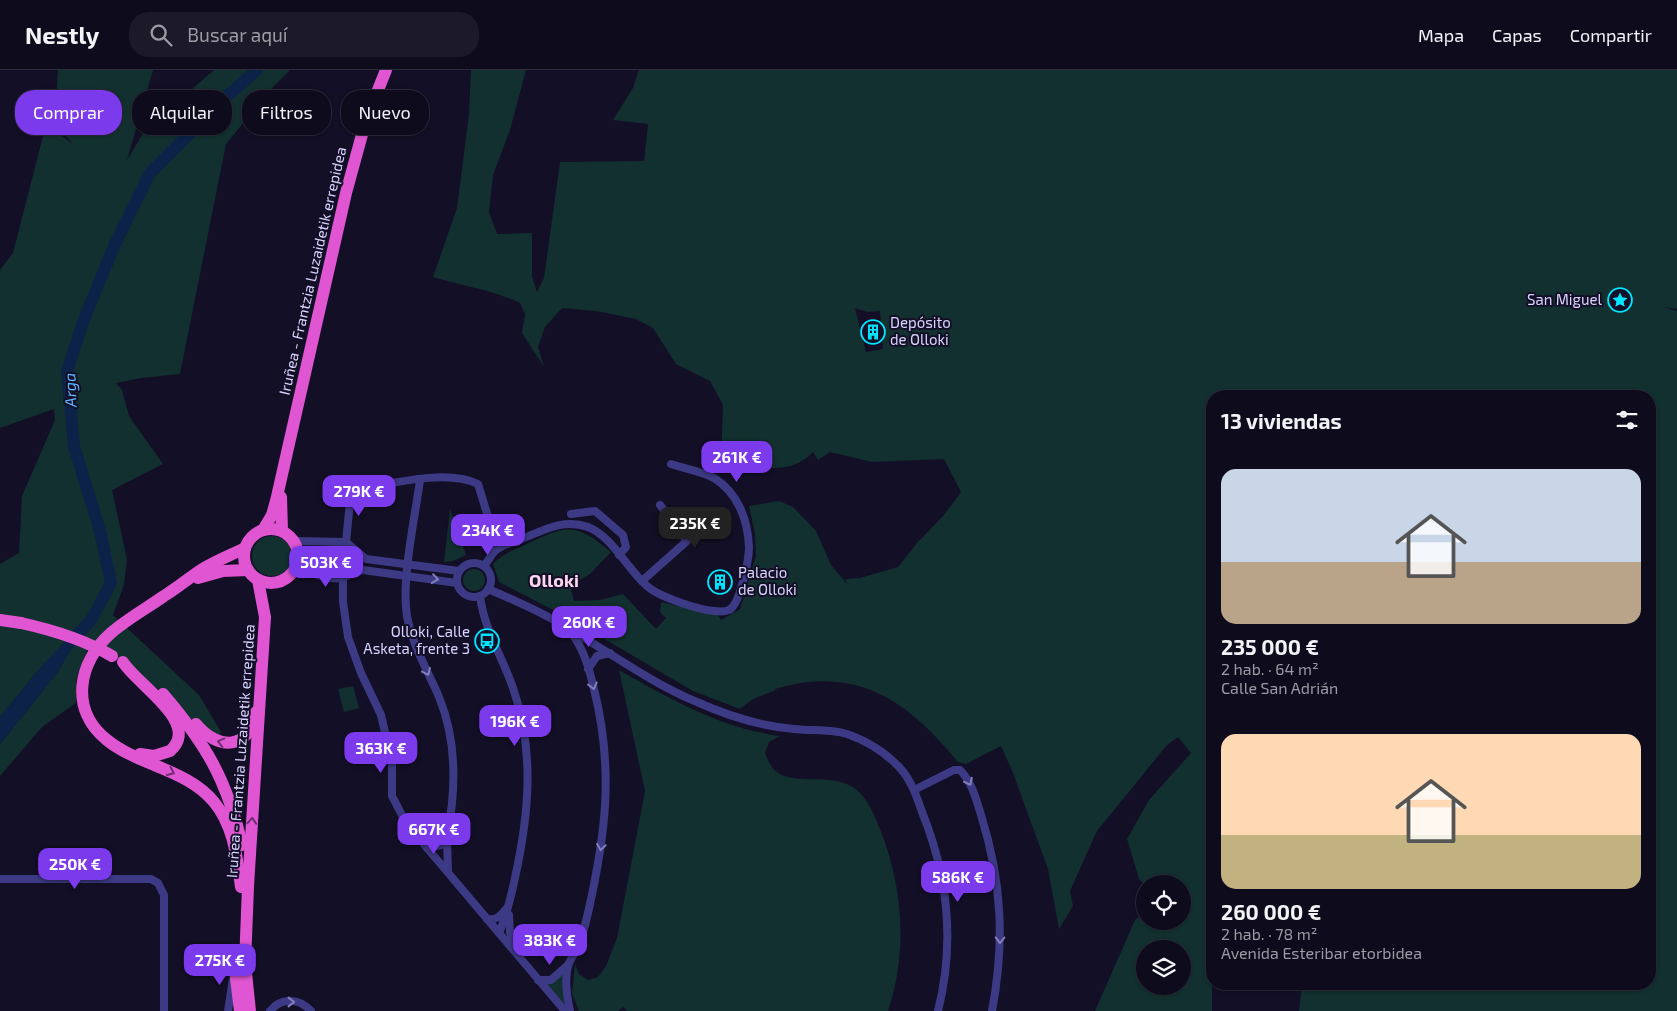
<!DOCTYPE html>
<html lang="es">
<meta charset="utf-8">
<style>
:root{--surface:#0e0b1c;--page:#1c1929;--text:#f1f3f6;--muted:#9b9ba3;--line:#2e2b3b;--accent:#7c3aed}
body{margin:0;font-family:"Exo 2",sans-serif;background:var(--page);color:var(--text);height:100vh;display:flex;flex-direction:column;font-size:19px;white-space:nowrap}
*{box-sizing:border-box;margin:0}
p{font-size:16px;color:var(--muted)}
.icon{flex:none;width:28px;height:28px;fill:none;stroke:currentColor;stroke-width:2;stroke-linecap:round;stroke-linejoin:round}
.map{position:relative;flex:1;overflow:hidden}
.panel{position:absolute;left:1206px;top:320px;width:450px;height:600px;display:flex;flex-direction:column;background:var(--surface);border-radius:20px;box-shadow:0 1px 4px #0004,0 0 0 1px var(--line)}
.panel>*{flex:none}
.banner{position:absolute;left:15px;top:20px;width:475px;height:45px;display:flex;gap:10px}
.buttons{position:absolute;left:1136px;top:805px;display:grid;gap:10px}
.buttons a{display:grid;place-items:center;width:55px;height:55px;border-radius:50%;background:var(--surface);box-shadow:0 1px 4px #0004,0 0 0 1px var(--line);font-size:25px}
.price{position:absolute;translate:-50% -42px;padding:0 11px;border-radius:10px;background:var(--accent);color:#fff;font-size:16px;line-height:32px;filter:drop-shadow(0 1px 2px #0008)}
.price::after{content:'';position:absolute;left:50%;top:30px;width:15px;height:11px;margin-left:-8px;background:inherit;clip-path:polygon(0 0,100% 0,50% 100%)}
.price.current{background:#222;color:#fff}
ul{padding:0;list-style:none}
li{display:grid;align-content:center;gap:10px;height:265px;padding:0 15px}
li span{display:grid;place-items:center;height:155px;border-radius:15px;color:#555}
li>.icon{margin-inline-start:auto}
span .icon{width:90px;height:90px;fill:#fffc;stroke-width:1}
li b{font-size:21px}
h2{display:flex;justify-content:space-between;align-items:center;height:60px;padding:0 15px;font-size:21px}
.tag{padding:0 18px;border-radius:20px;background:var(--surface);box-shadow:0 1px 4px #0004,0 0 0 1px var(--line);font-size:18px;line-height:45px}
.tag.current{background:var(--accent);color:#fff}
header{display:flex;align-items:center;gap:30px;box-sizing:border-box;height:70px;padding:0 25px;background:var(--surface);border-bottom:1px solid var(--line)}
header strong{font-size:24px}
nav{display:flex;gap:28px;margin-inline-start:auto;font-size:18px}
.search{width:350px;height:45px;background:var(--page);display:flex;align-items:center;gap:12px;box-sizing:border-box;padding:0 18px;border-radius:20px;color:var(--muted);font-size:19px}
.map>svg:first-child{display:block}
.green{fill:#12302f;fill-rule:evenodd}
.water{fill:#0c2248}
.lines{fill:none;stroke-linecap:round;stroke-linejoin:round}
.river{stroke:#0c2248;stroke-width:12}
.minor{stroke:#3d3a85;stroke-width:8}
.trunk{stroke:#e055d1;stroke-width:12}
.trunk-bridge{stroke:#e055d1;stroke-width:12}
.oneway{stroke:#837fbc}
.oneway2{stroke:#6f2e73}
.labels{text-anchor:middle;stroke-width:4;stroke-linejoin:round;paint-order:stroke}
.street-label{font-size:15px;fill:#d9d4ff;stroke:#130f26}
.poi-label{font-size:15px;fill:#d9d4ff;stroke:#130f26;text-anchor:end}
.water-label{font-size:16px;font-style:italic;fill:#62b6ff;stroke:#130f26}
.quarter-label{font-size:18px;font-weight:bold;fill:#ffd6f0;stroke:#130f26}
</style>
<header>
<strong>Nestly</strong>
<div class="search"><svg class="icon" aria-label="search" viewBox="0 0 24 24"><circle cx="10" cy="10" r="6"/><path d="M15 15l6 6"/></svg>Buscar aquí</div>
<nav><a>Mapa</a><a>Capas</a><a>Compartir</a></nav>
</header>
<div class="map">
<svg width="1677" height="941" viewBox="0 0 1677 941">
<rect width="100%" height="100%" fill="#130f26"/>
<g class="green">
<polygon points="58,0 153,0 127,90 145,60 214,0 290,0 273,17 226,74 180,304 141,308 116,313 122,320 129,346 163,394 112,420 127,489 124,515 113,545 199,625 221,662 213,670 200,660 183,639 153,615 122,592 90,573 76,610 76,633 42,657 0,706 0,674 57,603 77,569 70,567 41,597 0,647 0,494 19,483 22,426 55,350 54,339 0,358 0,200 13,183 43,66 49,55 72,74 55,51"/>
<path d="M 471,0 L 526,0 L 510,60 L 493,105 L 489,142 L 497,164 L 532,163 L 532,206 L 537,222 L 544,208 L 560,92 L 644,91 L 648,54 L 613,50 L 633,18 L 639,0 L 1677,0 L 1677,239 L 1664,237 L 1677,241 L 1677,941 L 1299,941 L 1302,914 L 1650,914 L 1650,326 L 1212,326 L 1212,941 L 1095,941 L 1135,850 L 1145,842 L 1145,851 L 1182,851 L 1182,814 L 1145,815 L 1139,809 L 1127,769 L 1149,730 L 1191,683 L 1178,667 L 1167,675 L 1097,761 L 1070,821 L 1073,836 L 1059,859 L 1048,799 L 1013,703 L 1001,676 L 966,694 L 958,692 C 919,645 876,605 809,612 C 798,613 786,616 775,619 L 776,620 L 753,629 L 740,639 L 693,621 L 567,547 L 499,512 L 493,494 C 502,484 510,482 522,476 C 565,457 572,449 611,482 L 590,504 L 570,516 L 574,531 L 600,530 L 623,524 L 656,559 L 666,548 L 660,542 L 661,532 L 718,545 L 721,550 L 740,539 L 756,486 L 755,464 L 749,436 L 779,431 L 793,437 L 816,461 L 831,495 L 848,515 L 845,509 L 860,508 L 898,497 L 917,473 L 944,445 L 961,422 L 944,389 L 872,392 L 830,382 L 818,390 L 813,382 C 787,409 754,395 721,389 L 723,335 L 710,311 L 676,294 L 653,258 L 636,249 L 596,241 L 562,238 L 545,257 L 538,277 L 544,297 L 522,263 L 525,244 L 520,233 C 493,220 462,216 433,207 L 457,138 L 469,44 ZM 855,238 L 867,242 L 880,241 L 883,279 L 866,282 ZM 1145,879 L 1182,879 L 1182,916 L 1145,916 Z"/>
<polygon points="450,439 466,485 453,491 444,492"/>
<circle cx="272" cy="486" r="20"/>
<path d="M 335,475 C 343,478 347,480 349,490 L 347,496 L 337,504 L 307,495 L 307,478 Z"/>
<circle cx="474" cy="510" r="11"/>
<path d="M 619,600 C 670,629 720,658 780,666 L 769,672 L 765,683 C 768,691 772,700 780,704 C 799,714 828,704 851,716 C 866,724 874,744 880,759 C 903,816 908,882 888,941 L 627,941 L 623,937 L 618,941 L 579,941 L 572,923 L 575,894 L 579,904 L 588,910 L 598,907 L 606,896 L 617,868 L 645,721 Z"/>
<polygon points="353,616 359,638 344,642 338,619"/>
<polygon points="562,905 563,906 565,935 547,915 547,913"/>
</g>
<polygon class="water" points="82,561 57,603 0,674 0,647 41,597 70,566"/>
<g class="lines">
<polyline class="river" points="71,572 91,550 111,513 100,461 74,376 67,301 84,249 115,174 150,103 224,29 257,0"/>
<g class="minor">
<path d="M 420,410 C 415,448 401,509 407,546 C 412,575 428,601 439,627 C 457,671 456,721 447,766 L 441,775 L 427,778"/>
<polyline points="571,444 595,441 623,465 626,477 619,485"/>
<polyline points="294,471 346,472 366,489 459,501"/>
<path d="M 346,472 L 351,421 C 387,415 444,398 478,414 L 489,450 L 504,474"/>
<circle cx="474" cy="510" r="17"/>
<path d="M 484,496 C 488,491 491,485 495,481 C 502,474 511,473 519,470 C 543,461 562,448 588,457 C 613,467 627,499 647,516 C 658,527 715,547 729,540 C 740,535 749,489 749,477 C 748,450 738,423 714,408 C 702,401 685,399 671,394"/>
<path d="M 296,499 C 309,502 327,510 340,508 C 348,507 354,501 363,500 L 457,513"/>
<polyline points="343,508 343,532 348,567 361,603 381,645 392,693 392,726 406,753 565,941"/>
<polyline points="642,511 687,471 660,435"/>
<path d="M 488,519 C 514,530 542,542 566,557 C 609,582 651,613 697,632 C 728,646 760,656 794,659 C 812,661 830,659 847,664 C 867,671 886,683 900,698 C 911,710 917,727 922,742 C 948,806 955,873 938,941"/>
<path d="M 480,526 C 484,559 502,586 513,618 C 535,681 529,744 515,808 C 511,827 507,845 499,863"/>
<path d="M 569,560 C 583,576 589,598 594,619 C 614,699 606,763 588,843 C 585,856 582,868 577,879 C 574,885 569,891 568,896 C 564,910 567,927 570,941"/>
<polyline points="588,599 597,586 610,583"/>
<path d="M 914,720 L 954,700 L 960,700 C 972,712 976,729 981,745 C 1002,812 1005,872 992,941"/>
<polyline points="447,768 448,802"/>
<polyline points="0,809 151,809 158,813 164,825 164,941"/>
<polyline points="509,845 510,862 515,881"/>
<path d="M 487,849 C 497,850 500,847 506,839"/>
<polyline points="538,910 551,910 568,895"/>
<polyline points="228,941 233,909"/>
<path d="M 270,941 C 282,927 299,928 311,941"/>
</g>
<g class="trunk">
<polyline points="281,427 282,461"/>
<circle cx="271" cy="486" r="27"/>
<polyline points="263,460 272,445 276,431 346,123 366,50 386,0"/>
<polyline points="198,508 223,501 248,500"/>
<polyline points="0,550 21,553"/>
<path d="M 123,592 C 137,615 202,653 170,681 L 154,686 L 140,684"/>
<path d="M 163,624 C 206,674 227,710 242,775"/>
<path d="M 196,654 C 218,681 250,680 256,642"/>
<polyline points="247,807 248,817 245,893 250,941"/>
<polyline points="248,816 265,547 258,510"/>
<path d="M 241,817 C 237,788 234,756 214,732 C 187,699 139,696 107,670 C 69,640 78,592 111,563 C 127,549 147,538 164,526 C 177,518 189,508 201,500 C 215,491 231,485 245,478"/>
<polyline points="237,882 236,908 240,941"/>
</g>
<path class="trunk-bridge" d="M 21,553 C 53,560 83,569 112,586"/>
</g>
<defs><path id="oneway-chevron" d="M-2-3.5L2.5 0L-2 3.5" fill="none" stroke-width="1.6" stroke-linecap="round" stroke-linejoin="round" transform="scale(1.25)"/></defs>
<g class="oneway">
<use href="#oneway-chevron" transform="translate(435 509) rotate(8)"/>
<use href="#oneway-chevron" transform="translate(427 602) rotate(65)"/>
<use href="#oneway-chevron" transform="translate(593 616) rotate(76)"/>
<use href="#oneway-chevron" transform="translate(969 712) rotate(63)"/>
<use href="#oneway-chevron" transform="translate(601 777) rotate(99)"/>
<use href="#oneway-chevron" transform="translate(1000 870) rotate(91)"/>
<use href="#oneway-chevron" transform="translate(291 932)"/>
</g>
<g class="oneway2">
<use href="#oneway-chevron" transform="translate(221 672) rotate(-165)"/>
<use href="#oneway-chevron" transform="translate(171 702) rotate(25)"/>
<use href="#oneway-chevron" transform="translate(252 751) rotate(-86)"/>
</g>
<defs>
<g id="sight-ring" transform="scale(1.25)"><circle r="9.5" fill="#130f26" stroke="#00e5ff" stroke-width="1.5"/><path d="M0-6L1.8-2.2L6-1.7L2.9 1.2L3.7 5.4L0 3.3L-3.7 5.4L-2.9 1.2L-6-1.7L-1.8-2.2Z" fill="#00e5ff"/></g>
<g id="building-ring" transform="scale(1.25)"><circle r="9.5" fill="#130f26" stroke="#00e5ff" stroke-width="1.5"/><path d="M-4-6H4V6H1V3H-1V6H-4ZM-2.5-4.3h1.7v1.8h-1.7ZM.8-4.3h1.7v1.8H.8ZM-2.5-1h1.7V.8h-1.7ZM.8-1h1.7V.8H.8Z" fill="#00e5ff"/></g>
<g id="bus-ring" transform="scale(1.25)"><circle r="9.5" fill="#130f26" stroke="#00e5ff" stroke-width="1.5"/><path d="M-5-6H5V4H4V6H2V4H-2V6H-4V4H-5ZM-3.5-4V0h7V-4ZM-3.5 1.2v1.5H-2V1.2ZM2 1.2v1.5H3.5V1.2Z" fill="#00e5ff"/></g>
</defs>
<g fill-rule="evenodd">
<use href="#sight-ring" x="1620" y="230"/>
<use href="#building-ring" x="873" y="262"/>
<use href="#building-ring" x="720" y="512"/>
<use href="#bus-ring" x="487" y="571"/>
</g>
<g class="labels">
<g class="street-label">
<text transform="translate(313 201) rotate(-77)" y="5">Iruñea - Frantzia Luzaidetik errepidea</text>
<text transform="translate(241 681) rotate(-86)" y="5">Iruñea - Frantzia Luzaidetik errepidea</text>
</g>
<g class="poi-label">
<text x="1602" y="235">San Miguel</text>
<text x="890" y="258" text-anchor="start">Depósito<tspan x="890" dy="17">de Olloki</tspan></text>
<text x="738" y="508" text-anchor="start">Palacio<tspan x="738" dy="17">de Olloki</tspan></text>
<text x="470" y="567">Olloki, Calle<tspan x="470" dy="17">Asketa, frente 3</tspan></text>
</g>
<g class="water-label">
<text transform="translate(70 320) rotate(-92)" y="6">Arga</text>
</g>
<g class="quarter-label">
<text x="554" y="517">Olloki</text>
</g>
</g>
</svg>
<div class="buttons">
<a><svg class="icon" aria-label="locate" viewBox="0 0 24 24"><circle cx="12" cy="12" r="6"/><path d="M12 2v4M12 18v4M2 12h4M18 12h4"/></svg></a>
<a><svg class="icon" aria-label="layers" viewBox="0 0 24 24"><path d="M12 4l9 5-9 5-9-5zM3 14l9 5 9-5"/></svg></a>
</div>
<b class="price" style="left:737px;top:413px">261K €</b>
<b class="price" style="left:359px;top:447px">279K €</b>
<b class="price current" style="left:695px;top:479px">235K €</b>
<b class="price" style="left:488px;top:486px">234K €</b>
<b class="price" style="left:326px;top:518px">503K €</b>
<b class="price" style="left:589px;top:578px">260K €</b>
<b class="price" style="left:515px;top:677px">196K €</b>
<b class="price" style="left:381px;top:704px">363K €</b>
<b class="price" style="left:434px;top:785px">667K €</b>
<b class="price" style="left:75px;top:820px">250K €</b>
<b class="price" style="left:958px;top:833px">586K €</b>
<b class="price" style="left:550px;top:896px">383K €</b>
<b class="price" style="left:220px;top:916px">275K €</b>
<div class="banner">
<a class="tag current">Comprar</a>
<a class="tag">Alquilar</a>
<a class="tag">Filtros</a>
<a class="tag">Nuevo</a>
</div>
<section class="panel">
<h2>13 viviendas<svg class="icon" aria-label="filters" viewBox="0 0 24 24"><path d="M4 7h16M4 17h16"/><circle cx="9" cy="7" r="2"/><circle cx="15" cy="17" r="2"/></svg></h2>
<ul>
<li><span style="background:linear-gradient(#c9d6e8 60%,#b9a48a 0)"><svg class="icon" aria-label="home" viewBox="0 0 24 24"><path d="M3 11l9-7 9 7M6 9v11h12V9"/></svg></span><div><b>235 000 €</b><p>2 hab. · 64 m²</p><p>Calle San Adrián</p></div></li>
<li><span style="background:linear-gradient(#ffd9b3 65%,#c2b280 0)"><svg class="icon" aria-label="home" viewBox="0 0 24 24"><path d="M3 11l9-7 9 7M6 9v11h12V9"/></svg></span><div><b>260 000 €</b><p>2 hab. · 78 m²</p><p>Avenida Esteribar etorbidea</p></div></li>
</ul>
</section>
</div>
